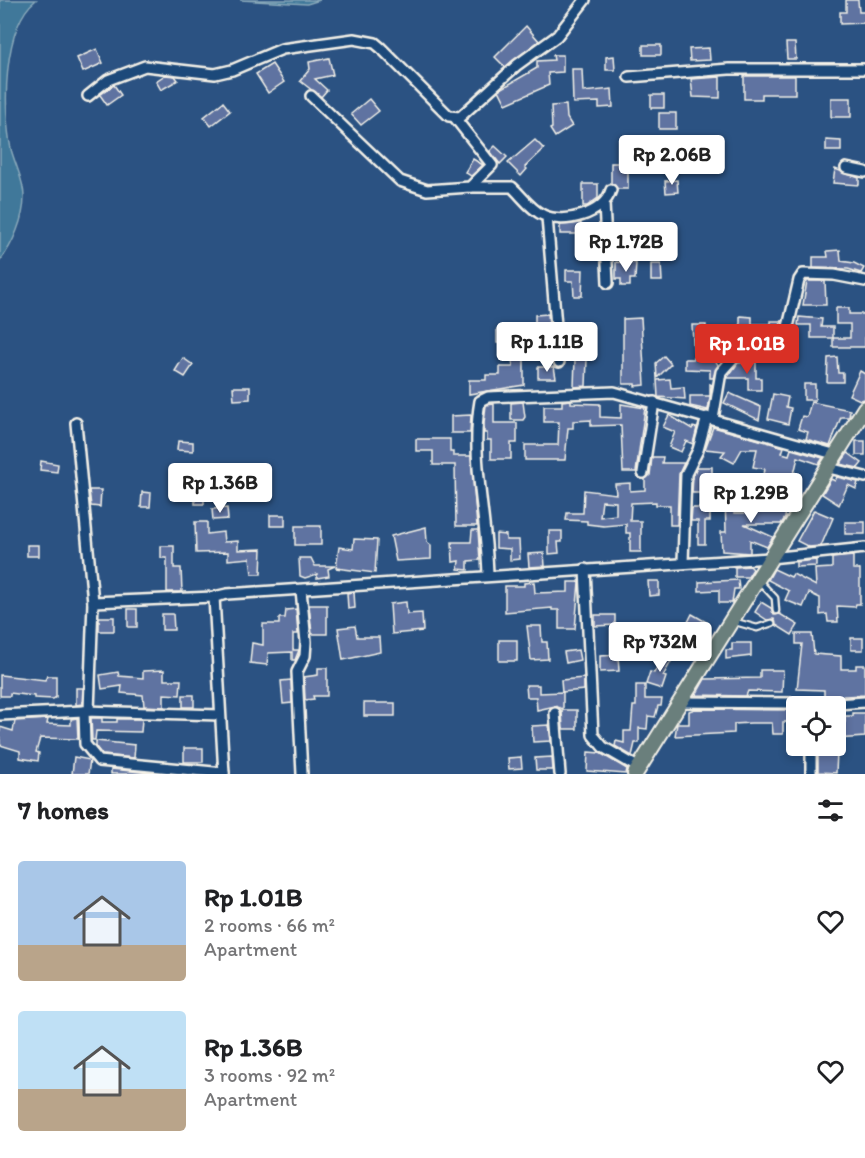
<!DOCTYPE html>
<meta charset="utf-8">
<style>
:root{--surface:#fff;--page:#f2f2f2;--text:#202124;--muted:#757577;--accent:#d93025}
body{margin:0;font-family:Itim,sans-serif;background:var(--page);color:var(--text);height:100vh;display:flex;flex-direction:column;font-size:22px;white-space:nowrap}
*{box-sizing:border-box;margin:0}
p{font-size:20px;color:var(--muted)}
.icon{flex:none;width:33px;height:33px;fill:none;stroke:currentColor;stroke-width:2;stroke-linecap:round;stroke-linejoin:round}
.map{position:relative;height:774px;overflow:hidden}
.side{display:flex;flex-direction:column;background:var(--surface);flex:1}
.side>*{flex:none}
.controls{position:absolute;left:786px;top:696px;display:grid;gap:12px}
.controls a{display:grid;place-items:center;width:60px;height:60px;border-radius:6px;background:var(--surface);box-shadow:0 3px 9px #0003;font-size:30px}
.price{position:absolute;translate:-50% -51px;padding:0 14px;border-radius:6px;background:#fff;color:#222;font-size:20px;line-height:39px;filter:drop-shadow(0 2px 3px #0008)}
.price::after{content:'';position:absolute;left:50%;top:36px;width:18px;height:14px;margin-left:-9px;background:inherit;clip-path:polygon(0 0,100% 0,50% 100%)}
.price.selected{background:var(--accent);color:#fff}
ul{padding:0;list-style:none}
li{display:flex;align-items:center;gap:18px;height:150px;padding:0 18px}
li span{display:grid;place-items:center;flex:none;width:168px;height:120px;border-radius:6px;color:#555}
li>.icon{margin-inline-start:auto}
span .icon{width:72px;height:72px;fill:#fffc;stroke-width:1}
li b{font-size:26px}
h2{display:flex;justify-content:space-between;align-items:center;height:72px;padding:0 18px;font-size:26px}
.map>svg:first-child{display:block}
.water{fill:#40789a;stroke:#88a8b9;stroke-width:1.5}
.building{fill:#5f73a1;stroke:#f4f1e8;stroke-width:1.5;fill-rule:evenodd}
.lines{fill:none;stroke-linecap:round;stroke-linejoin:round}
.lane-casing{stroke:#f4f1e8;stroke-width:9}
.street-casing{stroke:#f4f1e8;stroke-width:14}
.primary-casing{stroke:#f4f1e8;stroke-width:18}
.lane{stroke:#1f4a7a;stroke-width:4.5}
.street{stroke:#1f4a7a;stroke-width:9}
.primary{stroke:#6a7f7c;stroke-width:14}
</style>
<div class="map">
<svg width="865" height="774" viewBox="0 0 865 774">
<rect width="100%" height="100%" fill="#2b5282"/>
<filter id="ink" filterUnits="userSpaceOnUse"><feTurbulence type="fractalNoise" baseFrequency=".0167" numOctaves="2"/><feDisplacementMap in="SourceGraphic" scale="12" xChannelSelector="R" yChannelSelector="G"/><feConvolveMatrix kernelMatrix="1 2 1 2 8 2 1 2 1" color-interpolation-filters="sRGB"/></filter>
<g filter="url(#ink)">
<g class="water">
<path d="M 0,0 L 36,0 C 2,27 3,110 11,149 C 15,165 24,180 24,197 C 24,218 13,244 0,261 Z"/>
<polygon points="240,0 320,0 307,4"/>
</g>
<g class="building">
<polygon points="846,0 858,0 859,12 865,12 865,23 840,24 840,12 846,12"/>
<polygon points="526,26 539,41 505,67 495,57"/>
<polygon points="786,43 795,43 796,59 787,59"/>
<rect x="643" y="45" width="18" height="10"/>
<polygon points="709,48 710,60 690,61 689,49"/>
<polygon points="97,49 103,63 83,72 77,58"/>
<polygon points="553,55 563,55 563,72 548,73 549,85 506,104 499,90 537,68 537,61 554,60"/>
<polygon points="614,56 615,70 606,70 606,57"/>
<polygon points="329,58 333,75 315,79 327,90 321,97 300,81 310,69 309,62"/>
<polygon points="272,64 284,82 268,93 256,74"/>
<polygon points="572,69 582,69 583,92 612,89 613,107 599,108 599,102 573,103"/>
<polygon points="165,75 175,76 178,80 161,90 156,81"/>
<polygon points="744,76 795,76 795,94 762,94 762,99 744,99"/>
<polygon points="720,77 720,98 693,97 691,79"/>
<polygon points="114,85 121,95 107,105 100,95"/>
<rect x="651" y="95" width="13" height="13"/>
<rect x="831" y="98" width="20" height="19"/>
<polygon points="369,99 379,111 361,125 351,114"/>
<polygon points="223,102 230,111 211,126 204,117"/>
<polygon points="566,105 567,118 572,126 555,137 550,129 552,128 551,106"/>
<rect x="659" y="113" width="17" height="16"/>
<polygon points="535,140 544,149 525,167 527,169 521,176 508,163"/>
<polygon points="826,140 841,141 841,151 826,151"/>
<polygon points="495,146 507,157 500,164 490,151"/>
<polygon points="473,159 483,165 471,176 465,172"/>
<polygon points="611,163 628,163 628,189 618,189 611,183"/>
<polygon points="835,169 859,178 859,185 833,183"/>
<polygon points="677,180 678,192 666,193 665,181"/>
<polygon points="583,184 598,184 598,198 587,206 583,206"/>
<polygon points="581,223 581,234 560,234 560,225"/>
<polygon points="840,250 841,261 854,263 864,268 861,273 848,269 813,268 813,257 828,257 827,251"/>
<polygon points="616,262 636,263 635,279 630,279 630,286 621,286 621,279 616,279"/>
<polygon points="651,264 661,264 662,281 651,281"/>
<polygon points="566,270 583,270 582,296 574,296 573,281 566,281"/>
<polygon points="807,281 825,281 826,305 803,305"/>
<polygon points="836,308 849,308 849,314 865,314 865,347 833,347 833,338 850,338 850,324 836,324"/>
<polygon points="548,314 551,351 539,351 541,325 535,325 535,315"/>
<polygon points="740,316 752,317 752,324 771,324 771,321 782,321 776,333 768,333 768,336 744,336 744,345 728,348 727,352 710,351 718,365 713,378 710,378 710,370 685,369 685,359 694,359 692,325 706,325 706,333 733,335 740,333"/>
<polygon points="799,317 822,319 821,327 833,327 833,338 811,338 811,325 798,325"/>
<polygon points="641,318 645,385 635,386 635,384 623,384 623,319"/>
<polygon points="579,325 582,334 567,337 565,328"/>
<rect x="497" y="329" width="11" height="14"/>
<polygon points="664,356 671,364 657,378 656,363"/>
<polygon points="837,357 838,373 843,373 843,382 827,382 828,358"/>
<polygon points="183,358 193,365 185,377 175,371"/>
<polygon points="512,359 524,359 524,385 469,394 469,380 486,380 486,375 500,375 500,367 513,367"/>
<polygon points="575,359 587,359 586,386 574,387"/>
<polygon points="756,362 756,378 761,378 761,390 748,390 748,378 727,378 738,363"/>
<polygon points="538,367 554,367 556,378 538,378"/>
<polygon points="860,371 865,374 865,399 860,400 849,395"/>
<polygon points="670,379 671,388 684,387 685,399 658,397 657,380"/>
<polygon points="710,384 712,385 708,410 690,406 690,396 710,396"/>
<rect x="804" y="384" width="11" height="16"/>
<polygon points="233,387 250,387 250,399 234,400"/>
<polygon points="729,393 761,407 759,420 724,403"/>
<polygon points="773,394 788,397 786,407 791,408 788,424 768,419"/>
<polygon points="571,400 571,403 600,404 600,417 621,418 621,404 645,408 636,472 623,472 621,425 591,426 591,420 573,421 573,428 568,428 565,460 525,460 525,445 558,445 559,422 544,422 544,406 562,406 562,401"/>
<polygon points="523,402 525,417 523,420 511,420 511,403"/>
<polygon points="811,402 850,410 849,417 841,417 830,446 806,439 808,432 798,429 802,416 807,417"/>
<polygon points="494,404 494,423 517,423 517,443 511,443 511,459 491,459 491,440 487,440 487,433 484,433 484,423 486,405"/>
<polygon points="471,415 470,433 451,433 451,416"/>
<polygon points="669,415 692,429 693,427 697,428 693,444 686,441 681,452 669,447 675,432 663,427"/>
<polygon points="713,427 784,447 782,453 789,455 791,449 823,458 819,464 798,457 791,487 763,480 765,469 753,467 757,449 742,449 734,463 721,456 725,451 705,449"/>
<polygon points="416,439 450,439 450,452 453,452 453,456 471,456 477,526 456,526 455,465 433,465 433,451 416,451"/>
<polygon points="178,441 193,442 193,451 177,450"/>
<rect x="856" y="441" width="9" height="14"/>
<polygon points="848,453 862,463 858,468 840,464"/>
<path d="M 652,457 L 663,457 L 662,463 L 684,463 L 679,474 L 677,525 L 670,525 L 670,505 L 656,505 L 656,502 L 631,503 L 630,521 L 641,521 L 641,552 L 630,552 L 630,533 L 626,533 L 626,524 L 604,526 L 587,524 L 587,521 L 566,520 L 567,513 L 583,513 L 584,490 L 616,494 L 615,484 L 630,483 L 630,491 L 645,490 L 645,479 L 650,475 ZM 602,501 L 616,502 L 616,515 L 600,517 Z"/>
<polygon points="41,461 58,464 57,472 40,470"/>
<polygon points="697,467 712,467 712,493 692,493 693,476"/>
<polygon points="837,477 858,482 856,489 848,485 839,505 822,494 831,479 835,481"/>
<polygon points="89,490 101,490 100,507 91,506"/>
<rect x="195" y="490" width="9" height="14"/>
<polygon points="142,492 151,493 150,507 141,507"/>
<polygon points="725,497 734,497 734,513 756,513 756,498 787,498 785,518 781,524 744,524 773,537 767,547 750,540 750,553 722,551 721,532 726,532"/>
<polygon points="227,508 228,519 213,520 212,509"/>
<polygon points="692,508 710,508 710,521 705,521 705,544 698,544 698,521 691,521"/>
<polygon points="814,510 833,518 821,546 809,547 797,541"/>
<rect x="270" y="515" width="15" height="11"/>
<polygon points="195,522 207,522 207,534 223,532 224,542 238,541 238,550 262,549 261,574 252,574 250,558 228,560 228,552 196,553"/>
<rect x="845" y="522" width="20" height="12"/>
<rect x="295" y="526" width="26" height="19"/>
<polygon points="426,527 427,542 431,545 431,559 396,561 391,536"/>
<polygon points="472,530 478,530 480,560 468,561 468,570 458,569 459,561 453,562 452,542 471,542"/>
<polygon points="549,531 562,531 562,542 558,542 559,553 549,554"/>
<polygon points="496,534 506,535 506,540 519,540 520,559 510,560 510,549 496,548"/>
<polygon points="354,539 377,540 375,573 336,568 339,547 353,549"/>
<rect x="27" y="545" width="12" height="11"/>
<polygon points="161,546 174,546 174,568 181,568 182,592 167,592 167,558 161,558"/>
<polygon points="544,553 545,566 529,567 528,554"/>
<polygon points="853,556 853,569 860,569 860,604 856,604 855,607 837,606 838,622 828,622 827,614 820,615 820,598 809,593 803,607 785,600 789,591 768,580 774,569 791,577 793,574 816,586 815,569 832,568 832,558"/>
<polygon points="299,558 311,558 315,566 335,566 328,569 329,576 317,578 317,574 305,578 300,576"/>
<polygon points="816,560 816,566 796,567 796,562"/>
<polygon points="750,566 753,569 748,577 735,577 735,567"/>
<polygon points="738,580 739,589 734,589 732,603 719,603 719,590 699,591 699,582"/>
<polygon points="648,581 659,581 659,595 649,596"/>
<polygon points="534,582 535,593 568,592 568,582 579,582 575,629 559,629 559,610 552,610 552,608 505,612 505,586 524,586 524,583"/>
<polygon points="354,592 355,608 348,609 347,593"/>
<polygon points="406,602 407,614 422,613 423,631 392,634 390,604"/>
<polygon points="761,602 771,608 774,615 780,614 798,625 792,635 776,625 774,619 767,620 755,612"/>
<polygon points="309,605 327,605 327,634 312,634"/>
<rect x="128" y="609" width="9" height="18"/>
<polygon points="296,609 298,634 293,634 293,650 299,650 295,660 292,660 292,652 268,653 267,665 250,663 252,643 263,645 263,624 279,624 279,618 285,618 286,610"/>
<polygon points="162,614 173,614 174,630 162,630"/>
<polygon points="692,614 708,623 688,655 675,648"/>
<polygon points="595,615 615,615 615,625 595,626"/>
<rect x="99" y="617" width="15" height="14"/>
<polygon points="355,626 357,637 379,637 380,652 343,660 338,628"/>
<polygon points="527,626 541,626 542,642 547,642 548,659 531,660"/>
<polygon points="796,634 812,634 814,654 841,656 841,669 856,669 856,665 865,665 865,695 824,697 824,690 797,689 802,644 796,644"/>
<rect x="851" y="638" width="12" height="12"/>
<rect x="499" y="640" width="18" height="21"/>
<polygon points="732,643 751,643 751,656 726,659 726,650 732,650"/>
<polygon points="578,650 580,660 566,663 564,652"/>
<polygon points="665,653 673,658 663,676 666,677 662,689 646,684 650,672 654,673"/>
<polygon points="618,655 619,671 600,672 600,656"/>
<polygon points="318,668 327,668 327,696 313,696 314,699 305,700 304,677 318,675"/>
<polygon points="164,670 164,680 181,680 180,695 164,694 164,707 144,706 143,695 121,693 122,686 102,689 100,675 118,672 119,676 143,678 143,671"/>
<polygon points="760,670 783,670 782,692 748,691 746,696 696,695 705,679 760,678"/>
<polygon points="0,675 45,680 47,676 56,676 56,697 53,699 34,698 34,696 10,693 10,696 0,696"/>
<polygon points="584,678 584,690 562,692 561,680"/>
<polygon points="291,680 292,703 283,704 281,681"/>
<polygon points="526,685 539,685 539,693 563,692 563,709 555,706 537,710 536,697 527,697"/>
<polygon points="636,685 645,685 645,699 662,699 661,706 658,706 655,717 648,716 647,729 639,728 639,743 635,743 632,756 615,746 616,741 624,743 624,731 631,731 633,706 636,706"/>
<polygon points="76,688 83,688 82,704 76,705"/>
<rect x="183" y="695" width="11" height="12"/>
<rect x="364" y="703" width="31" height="13"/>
<polygon points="695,709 791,710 796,711 796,722 783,722 783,734 773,734 772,723 751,723 734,724 734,733 675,736 677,724 689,724 689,711"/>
<polygon points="562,710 577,710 577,729 563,729"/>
<polygon points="853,713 865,713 865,737 836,739 836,722 845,722 845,716 853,716"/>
<polygon points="77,718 78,739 40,738 36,752 39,753 38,761 20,758 20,751 0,745 0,727 13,731 15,721 48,719 47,724 71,725 71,719"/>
<polygon points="91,718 102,718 102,722 117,722 117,719 142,719 141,732 96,731 95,740 92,740"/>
<polygon points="549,725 551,741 533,742 532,726"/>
<polygon points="96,741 135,745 134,758 102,755 96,747"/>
<rect x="184" y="748" width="19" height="14"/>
<polygon points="818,751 837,752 836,773 818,772"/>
<polygon points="588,752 600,753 627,769 626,774 587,771"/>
<polygon points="74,757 90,760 88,774 72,774"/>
<polygon points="521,757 522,768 509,769 508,758"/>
<polygon points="552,757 553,770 536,770 535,758"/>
<polygon points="111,769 151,773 151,774 111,774"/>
</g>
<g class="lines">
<g class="lane-casing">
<g id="lane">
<polyline points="759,581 775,598 776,611"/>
<polyline points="732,621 757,628 772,623"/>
</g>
</g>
<g class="street-casing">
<g id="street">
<polyline points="629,77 729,69 865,69"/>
<polyline points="88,96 108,80 145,66 215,74 232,70 282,49 354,39 375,43 381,48 449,116 460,117 517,65 557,36 585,0"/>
<polyline points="311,96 400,181 427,190 470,187 492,165 455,118"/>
<polyline points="846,168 865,172"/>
<path d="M 470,187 L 512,187 C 521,195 531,210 543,215 C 564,225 604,214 611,190"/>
<polyline points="604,203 608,283"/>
<polyline points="547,217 559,362"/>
<polyline points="713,419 721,372 737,354 778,342 788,327 799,280 803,274 834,275 865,281"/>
<polyline points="76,423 93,602 89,711"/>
<polyline points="829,468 865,477"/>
<polyline points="643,473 654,402"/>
<polyline points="683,562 686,474 698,450 707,417"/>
<polyline points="585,569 593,735 603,747 639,768"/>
<path d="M 488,576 C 487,518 470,458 480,401 L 488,397 L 614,392 L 837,455"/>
<polyline points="301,590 306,642 305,656 297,672 302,774"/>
<polyline points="214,597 224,774"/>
<polyline points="93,602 214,597 227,594 770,558 865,548"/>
<polyline points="680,702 792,703 811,706 865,702"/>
<polyline points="84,711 85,744 99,761 224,773"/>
<polyline points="555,713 560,774"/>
<polyline points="0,715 84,711 220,715"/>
<polyline points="811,746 811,774"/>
</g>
</g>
<g class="primary-casing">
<polyline id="primary" points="635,774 865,408"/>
</g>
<use href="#lane" class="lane"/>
<use href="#street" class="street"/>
<use href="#primary" class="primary"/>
</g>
</g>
</svg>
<div class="controls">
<a><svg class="icon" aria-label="locate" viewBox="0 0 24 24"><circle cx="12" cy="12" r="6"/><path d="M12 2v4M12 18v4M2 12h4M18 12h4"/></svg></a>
</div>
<b class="price" style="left:672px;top:186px">Rp 2.06B</b>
<b class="price" style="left:626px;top:273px">Rp 1.72B</b>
<b class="price" style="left:547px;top:373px">Rp 1.11B</b>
<b class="price selected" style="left:747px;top:375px">Rp 1.01B</b>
<b class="price" style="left:220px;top:514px">Rp 1.36B</b>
<b class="price" style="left:751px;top:524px">Rp 1.29B</b>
<b class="price" style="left:660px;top:673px">Rp 732M</b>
</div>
<section class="side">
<h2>7 homes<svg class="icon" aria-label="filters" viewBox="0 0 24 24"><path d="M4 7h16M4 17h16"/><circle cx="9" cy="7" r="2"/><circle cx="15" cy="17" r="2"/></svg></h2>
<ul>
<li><span style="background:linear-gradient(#a9c7e8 70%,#b9a48a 0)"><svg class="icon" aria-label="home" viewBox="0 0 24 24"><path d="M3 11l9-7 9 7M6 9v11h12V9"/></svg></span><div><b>Rp 1.01B</b><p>2 rooms · 66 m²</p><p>Apartment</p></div><svg class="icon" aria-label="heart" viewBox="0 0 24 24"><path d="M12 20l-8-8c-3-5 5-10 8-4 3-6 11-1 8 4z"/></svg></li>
<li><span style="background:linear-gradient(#bfe0f5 65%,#b9a48a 0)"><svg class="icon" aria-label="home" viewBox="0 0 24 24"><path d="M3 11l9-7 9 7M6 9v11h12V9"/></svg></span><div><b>Rp 1.36B</b><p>3 rooms · 92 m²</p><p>Apartment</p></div><svg class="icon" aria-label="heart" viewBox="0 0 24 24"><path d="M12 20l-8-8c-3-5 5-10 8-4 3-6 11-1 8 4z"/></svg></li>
</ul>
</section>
